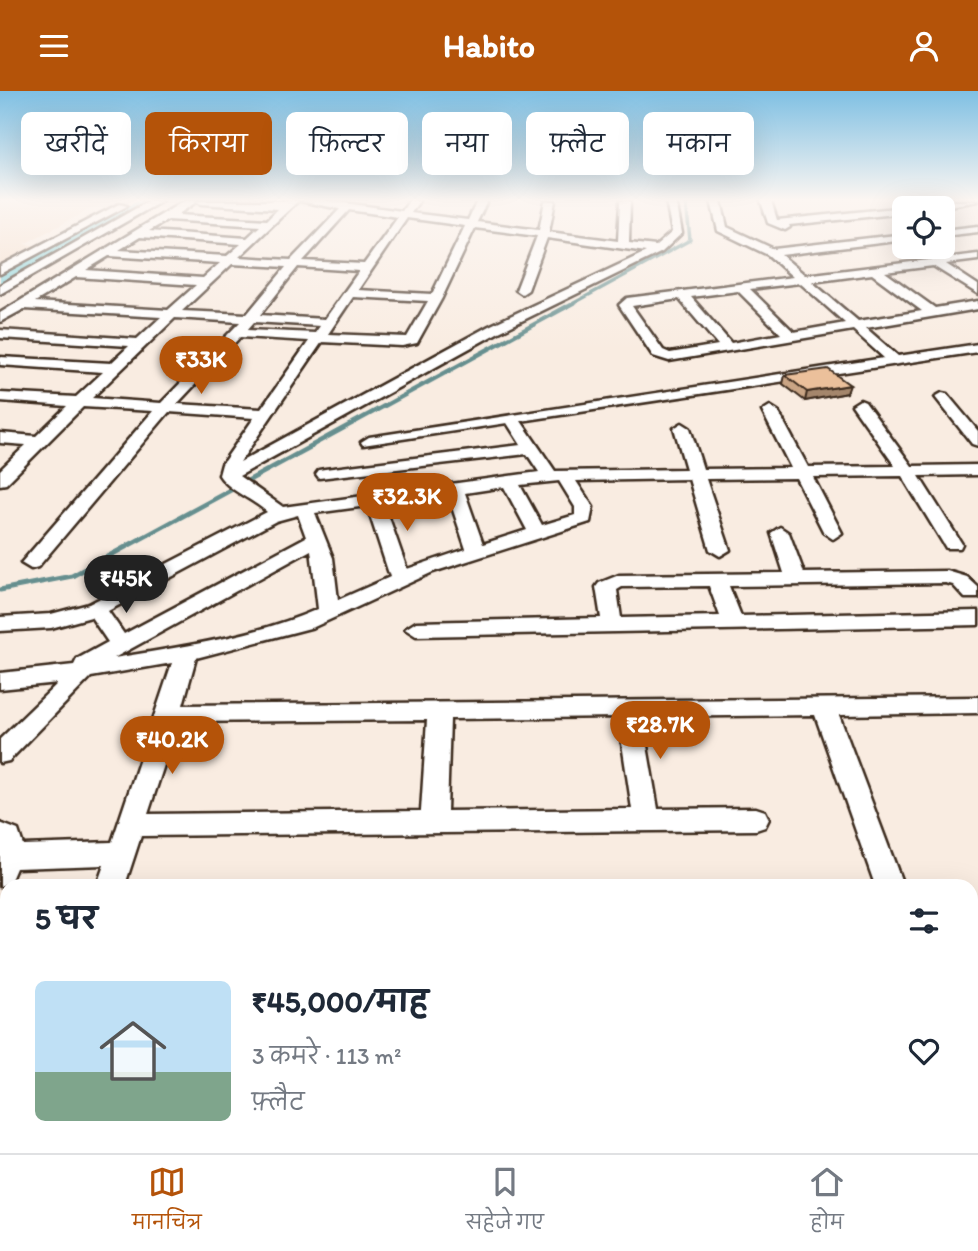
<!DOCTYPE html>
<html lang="hi">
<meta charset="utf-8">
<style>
:root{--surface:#fff;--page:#f6f6f7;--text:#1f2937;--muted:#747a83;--line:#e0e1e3;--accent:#b45309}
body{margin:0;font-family:Itim,"Playpen Sans Deva",sans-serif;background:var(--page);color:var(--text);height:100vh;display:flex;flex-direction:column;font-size:26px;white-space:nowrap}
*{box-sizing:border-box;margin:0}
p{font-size:23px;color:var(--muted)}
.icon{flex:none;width:38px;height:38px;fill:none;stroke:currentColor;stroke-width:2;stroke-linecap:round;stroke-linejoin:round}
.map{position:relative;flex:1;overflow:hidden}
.details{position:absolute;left:0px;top:788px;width:978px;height:275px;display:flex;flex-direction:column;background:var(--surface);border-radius:21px 21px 0 0;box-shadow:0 7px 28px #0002}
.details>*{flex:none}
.hud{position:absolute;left:21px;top:21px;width:936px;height:63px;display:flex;gap:14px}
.buttons{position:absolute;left:892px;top:105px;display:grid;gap:14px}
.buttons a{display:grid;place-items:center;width:63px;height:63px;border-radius:10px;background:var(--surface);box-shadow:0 7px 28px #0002;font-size:35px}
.price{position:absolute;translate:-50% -60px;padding:0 16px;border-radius:24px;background:var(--accent);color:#fff;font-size:23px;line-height:46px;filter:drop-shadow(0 2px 4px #0008)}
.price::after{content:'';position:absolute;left:50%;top:42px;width:21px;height:16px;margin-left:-10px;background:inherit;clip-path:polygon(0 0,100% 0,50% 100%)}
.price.selected{background:#222;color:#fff}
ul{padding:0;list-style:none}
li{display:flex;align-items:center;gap:21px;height:175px;padding:0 35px}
li span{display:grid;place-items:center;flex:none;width:196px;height:140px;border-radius:10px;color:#555}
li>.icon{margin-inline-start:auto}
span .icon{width:84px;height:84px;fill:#fffc;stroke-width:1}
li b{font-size:30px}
h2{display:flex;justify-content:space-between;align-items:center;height:84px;padding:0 35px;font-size:30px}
.chip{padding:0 24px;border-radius:10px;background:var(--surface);box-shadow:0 7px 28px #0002;font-size:24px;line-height:63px}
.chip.selected{background:var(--accent);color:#fff}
header{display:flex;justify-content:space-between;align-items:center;height:91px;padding:0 35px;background:var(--accent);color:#fff;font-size:32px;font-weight:800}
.menu{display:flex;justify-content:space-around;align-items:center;height:98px;border-top:2px solid var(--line);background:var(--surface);font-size:19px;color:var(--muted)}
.menu a{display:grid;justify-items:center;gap:4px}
.menu .selected{color:var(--accent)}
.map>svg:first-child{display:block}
.built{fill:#f5dfcc}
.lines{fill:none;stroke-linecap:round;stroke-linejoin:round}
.stream-far2{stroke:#668f8f;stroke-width:3.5}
.stream-far1{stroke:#668f8f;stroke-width:4.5}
.stream{stroke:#668f8f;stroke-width:5}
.canal{fill:#82d3db;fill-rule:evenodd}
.street-casing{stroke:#3b2a1e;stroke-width:5}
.street{fill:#fff;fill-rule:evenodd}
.wall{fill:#caa585;stroke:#3b2a1e;stroke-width:2}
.shaded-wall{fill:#a4866c;stroke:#3b2a1e;stroke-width:2}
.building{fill:#ebc09b;stroke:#3b2a1e;stroke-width:2}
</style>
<header><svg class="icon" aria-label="menu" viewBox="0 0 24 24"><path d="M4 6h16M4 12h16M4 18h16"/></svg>Habito<svg class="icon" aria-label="person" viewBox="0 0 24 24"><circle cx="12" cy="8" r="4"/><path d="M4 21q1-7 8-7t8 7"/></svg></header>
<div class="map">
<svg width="978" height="1062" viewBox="0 0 978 1062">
<rect width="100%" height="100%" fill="#f9ece1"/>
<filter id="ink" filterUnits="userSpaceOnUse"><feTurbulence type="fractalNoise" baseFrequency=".0143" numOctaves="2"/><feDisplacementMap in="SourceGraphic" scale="14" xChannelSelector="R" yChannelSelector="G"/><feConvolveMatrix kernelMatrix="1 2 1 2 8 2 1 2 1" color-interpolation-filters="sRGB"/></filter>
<g filter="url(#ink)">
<polygon class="built" points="0,110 106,110 24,153 37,155 0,175"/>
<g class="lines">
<polyline class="stream-far2" points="563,218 690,149 686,110"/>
<polyline class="stream-far1" points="309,356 566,216"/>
<polyline class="stream" points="0,499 72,485 312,355"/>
<polygon class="canal" points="137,110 150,110 0,194 0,185"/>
<g class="street-casing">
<g id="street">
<polygon points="149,110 162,110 0,203 0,194"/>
<path d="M 184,110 L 298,110 L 239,166 L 291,169 L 340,118 L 300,110 L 330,110 L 402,120 L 409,110 L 419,110 L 411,122 L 468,129 L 477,110 L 487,110 L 477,131 L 539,139 L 545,110 L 555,110 L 549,141 L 618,150 L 620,110 L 630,110 L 629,152 L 656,155 L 672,141 L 666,110 L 676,110 L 682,142 L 662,161 L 499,241 L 239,385 L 283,416 L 539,381 L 527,363 L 319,387 L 316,383 L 319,379 L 325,378 L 521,354 L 507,332 L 363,354 L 361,351 L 369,346 L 884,267 L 853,239 L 669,270 L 653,265 L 619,214 L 627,207 L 793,186 L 768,164 L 718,140 L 711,110 L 721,110 L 727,136 L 774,158 L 905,143 L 905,149 L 781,164 L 805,184 L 978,163 L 978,169 L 946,173 L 978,194 L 978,203 L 933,175 L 885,181 L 935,217 L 978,210 L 978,218 L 866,237 L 898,265 L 978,253 L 978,261 L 521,330 L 555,380 L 686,378 L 674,337 L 682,332 L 690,337 L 703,378 L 791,377 L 762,320 L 770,315 L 778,320 L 808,376 L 895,375 L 852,314 L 860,309 L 865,311 L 912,375 L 978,374 L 978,384 L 919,385 L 962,453 L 960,457 L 946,457 L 902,385 L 813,386 L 842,442 L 833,448 L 824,442 L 796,387 L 706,388 L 730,459 L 720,465 L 710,459 L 689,388 L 576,390 L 593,416 L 590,431 L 433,481 L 314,536 L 196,567 L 183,614 L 978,606 L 978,622 L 839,624 L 903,794 L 875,794 L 815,624 L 642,626 L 658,718 L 756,717 L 765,720 L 769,728 L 765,736 L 756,739 L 141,745 L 125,794 L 97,794 L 104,774 L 16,777 L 10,791 L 0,795 L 0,732 L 18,739 L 23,754 L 112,751 L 172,572 L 91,586 L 9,670 L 0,672 L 0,648 L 58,592 L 0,598 L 0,582 L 74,574 L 77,568 L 108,551 L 91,526 L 51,537 L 0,540 L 0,526 L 51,523 L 89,513 L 267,421 C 253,408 229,400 219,384 L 222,373 L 254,327 L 169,321 L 38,476 L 31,478 L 21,472 L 153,320 L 83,316 L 6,393 L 0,394 L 0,379 L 26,354 L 0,352 L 0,342 L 36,345 L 67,315 L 0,310 L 0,302 L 76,306 L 103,281 L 0,274 L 0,266 L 111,272 L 129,255 L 0,247 L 0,239 L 137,248 L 161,226 L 24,218 L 0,231 L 0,222 ZM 196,111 L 201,113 L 278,118 L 267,129 L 177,124 ZM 349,119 L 398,126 L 364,173 L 303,170 ZM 407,127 L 465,135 L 432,203 L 358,199 ZM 168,129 L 260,135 L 247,147 L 149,140 ZM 475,137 L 537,145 L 516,199 L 522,203 L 528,199 L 547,147 L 646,161 L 489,235 L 240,371 L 322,251 L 402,255 L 417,252 L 442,207 ZM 140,146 L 241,153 L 227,165 L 119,159 ZM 109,165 L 220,172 L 203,187 L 86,179 ZM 232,173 L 286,176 L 247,223 L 182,220 ZM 298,176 L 359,180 L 325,228 L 260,224 ZM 872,183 L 922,220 L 858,230 L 812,191 ZM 76,186 L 196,194 L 168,219 L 35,211 ZM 800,192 L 845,232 L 794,241 L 750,198 ZM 738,200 L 781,243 L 731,252 L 691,206 ZM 353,206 L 428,210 L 407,246 L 328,243 ZM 679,208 L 718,254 L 670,262 L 663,259 L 632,215 ZM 175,227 L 240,231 L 161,312 L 92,307 ZM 254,231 L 320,235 L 315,242 L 247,239 ZM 240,246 L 309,250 L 261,318 L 177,313 ZM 559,390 L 575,416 L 575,424 L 542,434 L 520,394 ZM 504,396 L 527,439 L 483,453 L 465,402 ZM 448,404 L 466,458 L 407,478 L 384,412 ZM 367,415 L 390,486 L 338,509 L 333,467 L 315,422 ZM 298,424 L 306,446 L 124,543 L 108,520 L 276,430 ZM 311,459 L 318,518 C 257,545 180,556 114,567 ZM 618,626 L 632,718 L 447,720 L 450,628 ZM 427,629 L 421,720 L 148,723 L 178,631 Z"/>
<polygon points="761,110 771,110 777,129 905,116 909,117 905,117 905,122 789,134 790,136 785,139 768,132"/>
<polygon points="945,110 978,110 938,117 911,117"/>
<polygon points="119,113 127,115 0,183 0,175"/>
<polygon points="978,135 978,141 943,145 943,139"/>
<polygon points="942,302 947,303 978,340 978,355 972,353 935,306"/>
<path d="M 780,436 L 789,442 L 804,482 L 947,480 L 967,486 L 978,496 L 978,507 L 965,507 L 953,494 L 946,492 L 729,495 L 741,525 L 978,520 L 978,534 L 416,545 L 405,538 L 416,531 L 601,527 L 596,496 L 599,492 L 619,484 L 784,482 L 771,442 ZM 709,495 L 720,525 L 621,527 L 617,499 L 622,496 Z"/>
<rect x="0" y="872" width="7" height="30"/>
<rect x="0" y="945" width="7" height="32"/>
<polygon points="971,1000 978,1003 978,1052 971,1049"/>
<polygon points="0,1028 7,1028 7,1055 45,1055 44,1062 0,1062"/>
<polygon points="490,1055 524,1055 525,1062 489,1062"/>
<polygon points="577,1055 611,1055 612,1062 576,1062"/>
</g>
</g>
<use href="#street" class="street"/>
</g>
<polygon class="wall" points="785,284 847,302 805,310 783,293"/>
<polygon class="shaded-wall" points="850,294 847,302 805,310 807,301"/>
<polygon class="building" points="828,278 850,294 807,301 785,284"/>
</g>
<linearGradient id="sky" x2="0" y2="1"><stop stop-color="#7fc0e3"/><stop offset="0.42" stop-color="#fcf6f2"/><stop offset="1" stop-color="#fcf6f2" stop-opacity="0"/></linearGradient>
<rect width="978" height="259" fill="url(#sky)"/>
</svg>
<div class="buttons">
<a><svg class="icon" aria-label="locate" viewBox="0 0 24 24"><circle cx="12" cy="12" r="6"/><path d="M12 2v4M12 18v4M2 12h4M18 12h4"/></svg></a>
</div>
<b class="price" style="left:201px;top:305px">₹33K</b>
<b class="price" style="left:407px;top:442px">₹32.3K</b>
<b class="price selected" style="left:126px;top:524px">₹45K</b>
<b class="price" style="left:660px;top:670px">₹28.7K</b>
<b class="price" style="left:172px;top:685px">₹40.2K</b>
<div class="hud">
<a class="chip">खरीदें</a>
<a class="chip selected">किराया</a>
<a class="chip">फ़िल्टर</a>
<a class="chip">नया</a>
<a class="chip">फ़्लैट</a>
<a class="chip">मकान</a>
</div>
<section class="details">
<h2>5 घर<svg class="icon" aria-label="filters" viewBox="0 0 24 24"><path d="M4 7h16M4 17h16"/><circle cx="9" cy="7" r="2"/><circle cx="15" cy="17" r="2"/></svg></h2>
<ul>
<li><span style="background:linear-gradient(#bfe0f5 65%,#7fa58c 0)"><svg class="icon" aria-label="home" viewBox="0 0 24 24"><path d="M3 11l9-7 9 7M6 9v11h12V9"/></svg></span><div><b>₹45,000/माह</b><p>3 कमरे · 113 m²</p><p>फ़्लैट</p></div><svg class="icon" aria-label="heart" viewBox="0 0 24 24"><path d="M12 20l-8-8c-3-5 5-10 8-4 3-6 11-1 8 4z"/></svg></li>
</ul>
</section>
</div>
<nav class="menu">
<a class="selected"><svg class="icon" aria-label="map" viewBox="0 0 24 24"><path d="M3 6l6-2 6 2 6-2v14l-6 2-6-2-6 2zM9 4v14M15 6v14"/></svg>मानचित्र</a>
<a><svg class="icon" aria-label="saved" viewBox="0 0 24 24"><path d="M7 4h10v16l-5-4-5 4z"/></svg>सहेजे गए</a>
<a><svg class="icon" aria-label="home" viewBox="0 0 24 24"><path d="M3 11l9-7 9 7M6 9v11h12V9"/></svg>होम</a>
</nav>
